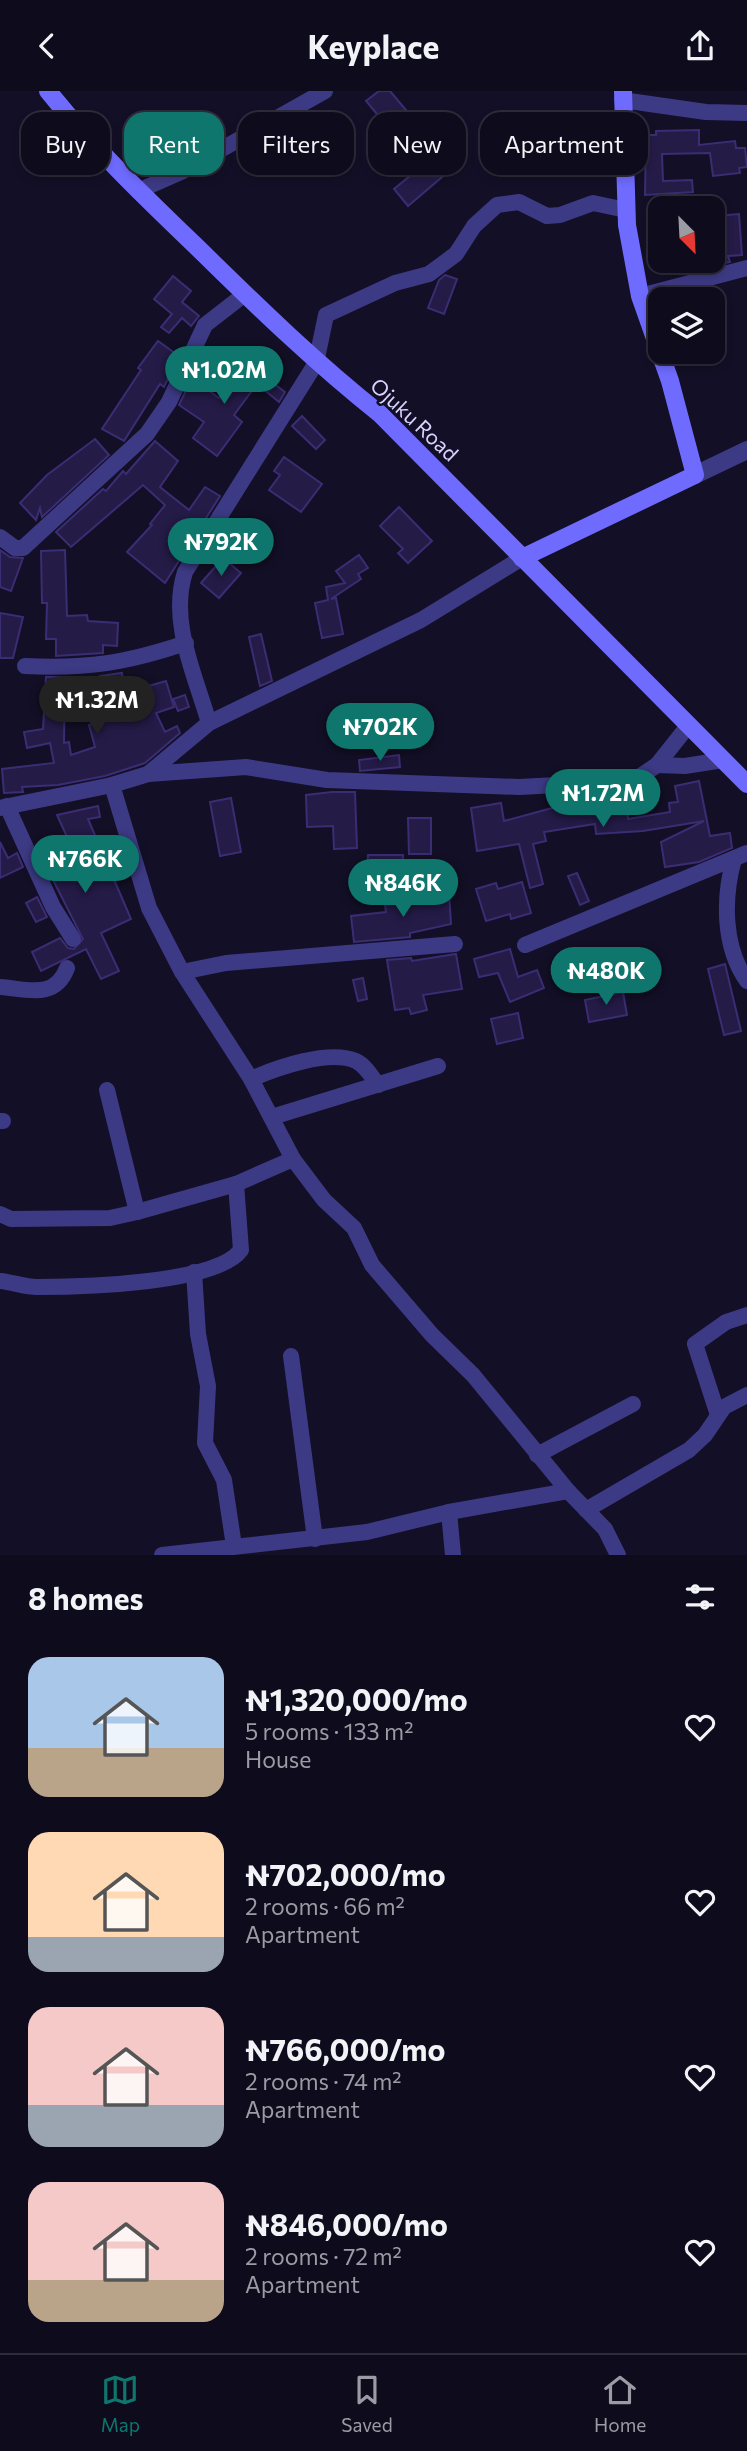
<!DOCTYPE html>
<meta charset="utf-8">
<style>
:root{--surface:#0e0b1c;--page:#1c1929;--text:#f1f3f6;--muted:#9b9ba3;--line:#2e2b3b;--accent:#0f766e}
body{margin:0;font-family:Commissioner,sans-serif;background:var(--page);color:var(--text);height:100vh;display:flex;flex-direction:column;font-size:26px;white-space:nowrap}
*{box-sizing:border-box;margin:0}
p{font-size:23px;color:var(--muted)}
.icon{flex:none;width:38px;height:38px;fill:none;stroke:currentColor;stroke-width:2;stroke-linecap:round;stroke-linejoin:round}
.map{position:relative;height:1464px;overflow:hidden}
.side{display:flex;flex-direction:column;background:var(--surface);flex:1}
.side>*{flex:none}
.guide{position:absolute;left:21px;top:21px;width:705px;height:63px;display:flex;gap:14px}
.needle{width:46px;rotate:156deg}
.buttons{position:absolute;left:648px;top:105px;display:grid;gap:14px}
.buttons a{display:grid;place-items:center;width:77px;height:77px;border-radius:14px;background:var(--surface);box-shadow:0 4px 10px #0003,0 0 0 2px var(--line);font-size:35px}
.price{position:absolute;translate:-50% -60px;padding:0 16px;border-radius:24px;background:var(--accent);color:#fff;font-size:23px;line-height:46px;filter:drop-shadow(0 2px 4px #0008)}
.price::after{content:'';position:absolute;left:50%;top:42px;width:21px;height:16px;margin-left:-10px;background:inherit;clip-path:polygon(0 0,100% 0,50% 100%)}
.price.active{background:#222;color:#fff}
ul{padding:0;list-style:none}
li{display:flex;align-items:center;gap:21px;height:175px;padding:0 28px}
li span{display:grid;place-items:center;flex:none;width:196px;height:140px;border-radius:21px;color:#555}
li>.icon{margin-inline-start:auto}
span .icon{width:84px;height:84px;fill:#fffc;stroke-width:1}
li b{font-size:30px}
h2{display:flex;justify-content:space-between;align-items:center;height:84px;padding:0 28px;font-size:30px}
.chip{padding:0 24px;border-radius:21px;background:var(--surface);box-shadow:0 4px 10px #0003,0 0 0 2px var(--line);font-size:24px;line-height:63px}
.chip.active{background:var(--accent);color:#fff}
header{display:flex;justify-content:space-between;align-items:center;height:91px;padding:0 28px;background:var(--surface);font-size:32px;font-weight:700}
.tabs{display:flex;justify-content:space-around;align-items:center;height:98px;border-top:2px solid var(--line);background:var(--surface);font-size:19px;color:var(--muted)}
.tabs a{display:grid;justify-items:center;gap:4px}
.tabs .active{color:var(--accent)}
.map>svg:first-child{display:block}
.building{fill:#241b47;stroke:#3b2d73;stroke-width:2}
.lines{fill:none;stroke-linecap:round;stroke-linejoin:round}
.minor{stroke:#3d3a85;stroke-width:16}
.tertiary{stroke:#3d3a85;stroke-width:18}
.secondary{stroke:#6f6bff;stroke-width:18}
.labels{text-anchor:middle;stroke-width:5;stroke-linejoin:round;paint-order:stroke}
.street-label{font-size:21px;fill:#d9d4ff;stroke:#130f26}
</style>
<header><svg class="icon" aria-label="back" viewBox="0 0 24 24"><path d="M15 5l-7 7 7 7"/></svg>Keyplace<svg class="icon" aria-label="share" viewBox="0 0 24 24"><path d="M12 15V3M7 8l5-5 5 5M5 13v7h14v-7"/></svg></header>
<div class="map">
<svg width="747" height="1464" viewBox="0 0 747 1464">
<rect width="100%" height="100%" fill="#130f26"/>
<g class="building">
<polygon points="379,0 390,0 454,76 408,115 394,98 421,76 366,10"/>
<polygon points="699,39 699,54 735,50 736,57 745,57 747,76 739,77 740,82 713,85 710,62 662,63 663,90 692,89 693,101 645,104 646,44 656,44 656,40"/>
<polygon points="739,123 742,164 728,165 730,171 719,173 715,125"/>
<polygon points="445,184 457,188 444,223 428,217 439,189"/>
<polygon points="173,185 191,200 182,211 199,225 191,235 182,227 169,242 161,236 172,223 154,208"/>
<polygon points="158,250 179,265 164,296 160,293 124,350 102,338 141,279 138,277"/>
<polygon points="245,271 285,301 279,311 257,293 234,324 242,331 217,365 193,347 204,331 179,314 192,287 219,307"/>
<polygon points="302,325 325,349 316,358 292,335"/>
<polygon points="95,348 109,364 42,426 40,417 36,429 20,412 47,384"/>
<polygon points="155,350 178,370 160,396 189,419 205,396 220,405 165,492 127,461 152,434 150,433 165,414 143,394 71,456 56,441 103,398 106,400 123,380 126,383"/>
<polygon points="284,366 322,393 301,421 269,399 280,384 274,380"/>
<polygon points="399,416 432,450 408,472 398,462 403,458 380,435"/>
<polygon points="0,459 10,466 23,467 11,500 0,496"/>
<polygon points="65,459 67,525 87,524 88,530 118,532 117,555 103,554 103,562 56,565 56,548 46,548 47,512 42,512 41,460"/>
<polygon points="359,464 368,477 358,483 361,488 331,508 336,507 343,543 322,547 315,512 328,509 326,496 345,492 336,480"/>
<polygon points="223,467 241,482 219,507 201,492"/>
<polygon points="0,522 23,526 13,567 0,567"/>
<polygon points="261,543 272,590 260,595 249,546"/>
<polygon points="122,582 124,602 166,590 174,616 156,622 165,641 177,635 180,642 145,672 105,685 58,694 22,696 23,701 4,702 2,678 54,672 50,652 27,657 24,641 43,638 46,586 65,586 64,652 69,651 71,664 95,656 89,634 106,629 100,585"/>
<polygon points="185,604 189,616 178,620 173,608"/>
<polygon points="399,664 400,676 360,680 359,669"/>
<polygon points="699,690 710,745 730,742 732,757 699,771 665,776 661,751 704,730 643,740 596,743 595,733 544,741 546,750 533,753 543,793 530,797 519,753 477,760 471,717 501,712 504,730 552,717 607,713 608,717 627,715 628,728 670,721 669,712 678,711 675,695"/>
<polygon points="332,701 355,701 357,757 334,758 333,735 307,736 306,704"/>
<polygon points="231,707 241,761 220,765 210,711"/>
<polygon points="98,715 100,726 88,728 131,828 101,842 119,880 101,888 86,858 41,880 32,861 60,847 68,857 74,858 83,848 49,781 58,777 53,767 73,759 57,724"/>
<polygon points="408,727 431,727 431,763 409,763"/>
<polygon points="0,751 8,767 17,762 23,776 0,787"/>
<polygon points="368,764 403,764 402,787 367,787"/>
<polygon points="577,782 589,810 580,814 568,785"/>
<polygon points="522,791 531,822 511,828 510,823 486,830 476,798 496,792 498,798"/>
<polygon points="449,801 451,833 410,842 410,846 354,851 351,825 386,821 385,814"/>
<polygon points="37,806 47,826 36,831 26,812"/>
<polygon points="510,858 518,886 537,879 544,897 510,911 498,882 479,886 474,868"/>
<polygon points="456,863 462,898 423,904 427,919 411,923 409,917 395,919 387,869 411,867 412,870"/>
<polygon points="725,873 741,940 724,944 708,878"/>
<polygon points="363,887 367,908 358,910 353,889"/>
<polygon points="623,901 627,924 589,931 585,909"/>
<polygon points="518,922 523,947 497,953 491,928"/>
</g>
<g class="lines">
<g class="minor">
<polyline points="622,9 706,21 747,22"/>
<polyline points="138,100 181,81 325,0"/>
<polyline points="640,205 747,177"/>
<polyline points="0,446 15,457 23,457 147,343 169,311 205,234 245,203"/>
<path d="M 25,575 C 88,578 126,572 186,552"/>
<path d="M 209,632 C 195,583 169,531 185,481 L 316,272 L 326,224 L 395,192 L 429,183 L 456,163 L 474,135 L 497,114 L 519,111 L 547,125 L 560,124 L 593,112 L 626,119"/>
<polyline points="657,674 685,675 723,669"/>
<polyline points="148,683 246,676 327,689 519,696 633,690 657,674 688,635"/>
<polyline points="112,694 149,817 182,881 251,988 293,1068 324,1109 354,1137 372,1174 432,1244 473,1284 568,1400 605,1438 618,1464"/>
<polyline points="7,715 53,816 73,848"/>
<polyline points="0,717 112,694 148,683 209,632 421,529 522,467"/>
<path d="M 734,768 C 723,807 723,856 747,890"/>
<polyline points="525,854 747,762"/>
<polyline points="182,881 226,872 455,853"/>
<path d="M 0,896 C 27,898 55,909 67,877"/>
<path d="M 251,988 C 276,977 329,958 356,970 C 365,974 372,986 378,994"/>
<polyline points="107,999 137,1121"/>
<polyline points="272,1026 438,975"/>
<polyline points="0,1030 3,1030"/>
<polyline points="0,1123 11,1128 110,1127 137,1121 236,1093 293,1068"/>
<polyline points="194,1181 198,1243 208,1295 205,1352 224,1389 234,1455"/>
<path d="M 0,1190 C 12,1191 25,1196 37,1196 C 81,1196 216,1193 241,1159 L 236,1093"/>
<polyline points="291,1265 315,1448"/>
<polyline points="718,1324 695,1253 726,1231 747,1224"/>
<polyline points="537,1364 633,1313"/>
<polyline points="586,1419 689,1359 705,1344 724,1316 747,1304"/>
<polyline points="449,1421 453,1464"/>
<polyline points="162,1464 367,1441 449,1421 568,1400"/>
</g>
<polyline class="tertiary" points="695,384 747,359"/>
<g class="secondary">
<path d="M 48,0 C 95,59 149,110 203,162 C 260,218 317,273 380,323 L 747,693"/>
<polyline points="522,467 695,384 670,290 640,205 627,134 623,0"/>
</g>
</g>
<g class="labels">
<g class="street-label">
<text transform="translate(414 329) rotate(43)" y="7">Ojuku Road</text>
</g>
</g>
</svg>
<div class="buttons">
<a><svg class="needle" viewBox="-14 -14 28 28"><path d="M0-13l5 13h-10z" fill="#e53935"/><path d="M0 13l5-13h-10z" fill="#9b9ba3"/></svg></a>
<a><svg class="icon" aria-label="layers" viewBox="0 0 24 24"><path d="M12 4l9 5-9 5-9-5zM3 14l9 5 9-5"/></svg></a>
</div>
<b class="price" style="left:224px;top:315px">₦1.02M</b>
<b class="price" style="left:221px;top:487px">₦792K</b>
<b class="price active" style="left:97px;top:645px">₦1.32M</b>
<b class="price" style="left:380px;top:672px">₦702K</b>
<b class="price" style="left:603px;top:738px">₦1.72M</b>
<b class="price" style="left:85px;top:804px">₦766K</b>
<b class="price" style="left:403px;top:828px">₦846K</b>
<b class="price" style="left:606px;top:916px">₦480K</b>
<div class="guide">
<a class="chip">Buy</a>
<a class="chip active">Rent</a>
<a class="chip">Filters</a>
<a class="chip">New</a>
<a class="chip">Apartment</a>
</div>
</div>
<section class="side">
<h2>8 homes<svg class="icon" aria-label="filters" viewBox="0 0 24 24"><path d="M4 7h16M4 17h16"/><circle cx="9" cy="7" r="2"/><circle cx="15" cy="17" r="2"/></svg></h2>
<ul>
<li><span style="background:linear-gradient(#a9c7e8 65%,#b9a48a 0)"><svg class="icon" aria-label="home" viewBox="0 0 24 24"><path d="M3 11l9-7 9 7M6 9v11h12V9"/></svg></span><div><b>₦1,320,000/mo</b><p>5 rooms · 133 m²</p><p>House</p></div><svg class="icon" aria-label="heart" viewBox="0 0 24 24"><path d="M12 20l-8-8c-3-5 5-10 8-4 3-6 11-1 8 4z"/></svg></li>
<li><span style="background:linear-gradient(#ffd9b3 75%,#9aa5b1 0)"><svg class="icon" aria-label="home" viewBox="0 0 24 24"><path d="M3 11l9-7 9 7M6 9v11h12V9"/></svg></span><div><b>₦702,000/mo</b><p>2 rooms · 66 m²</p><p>Apartment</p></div><svg class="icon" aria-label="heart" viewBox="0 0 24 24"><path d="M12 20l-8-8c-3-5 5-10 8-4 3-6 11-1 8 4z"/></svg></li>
<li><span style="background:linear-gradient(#f6c9c9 70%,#9aa5b1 0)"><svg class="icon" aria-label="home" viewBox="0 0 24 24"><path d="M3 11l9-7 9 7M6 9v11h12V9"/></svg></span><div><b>₦766,000/mo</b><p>2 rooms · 74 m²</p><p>Apartment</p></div><svg class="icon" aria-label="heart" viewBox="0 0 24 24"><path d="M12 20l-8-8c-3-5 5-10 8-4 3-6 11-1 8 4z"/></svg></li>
<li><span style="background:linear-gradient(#f6c9c9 70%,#b9a48a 0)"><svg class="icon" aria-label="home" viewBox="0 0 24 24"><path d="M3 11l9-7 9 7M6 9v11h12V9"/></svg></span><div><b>₦846,000/mo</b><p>2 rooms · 72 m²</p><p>Apartment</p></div><svg class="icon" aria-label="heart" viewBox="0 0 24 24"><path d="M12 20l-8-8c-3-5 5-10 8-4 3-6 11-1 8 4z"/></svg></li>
</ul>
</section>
<nav class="tabs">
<a class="active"><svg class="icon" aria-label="map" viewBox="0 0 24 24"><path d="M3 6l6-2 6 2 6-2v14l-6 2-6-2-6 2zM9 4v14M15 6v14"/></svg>Map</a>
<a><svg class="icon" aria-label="saved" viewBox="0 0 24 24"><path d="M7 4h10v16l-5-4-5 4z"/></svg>Saved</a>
<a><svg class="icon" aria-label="home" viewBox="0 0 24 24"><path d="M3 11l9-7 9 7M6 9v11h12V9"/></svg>Home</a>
</nav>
